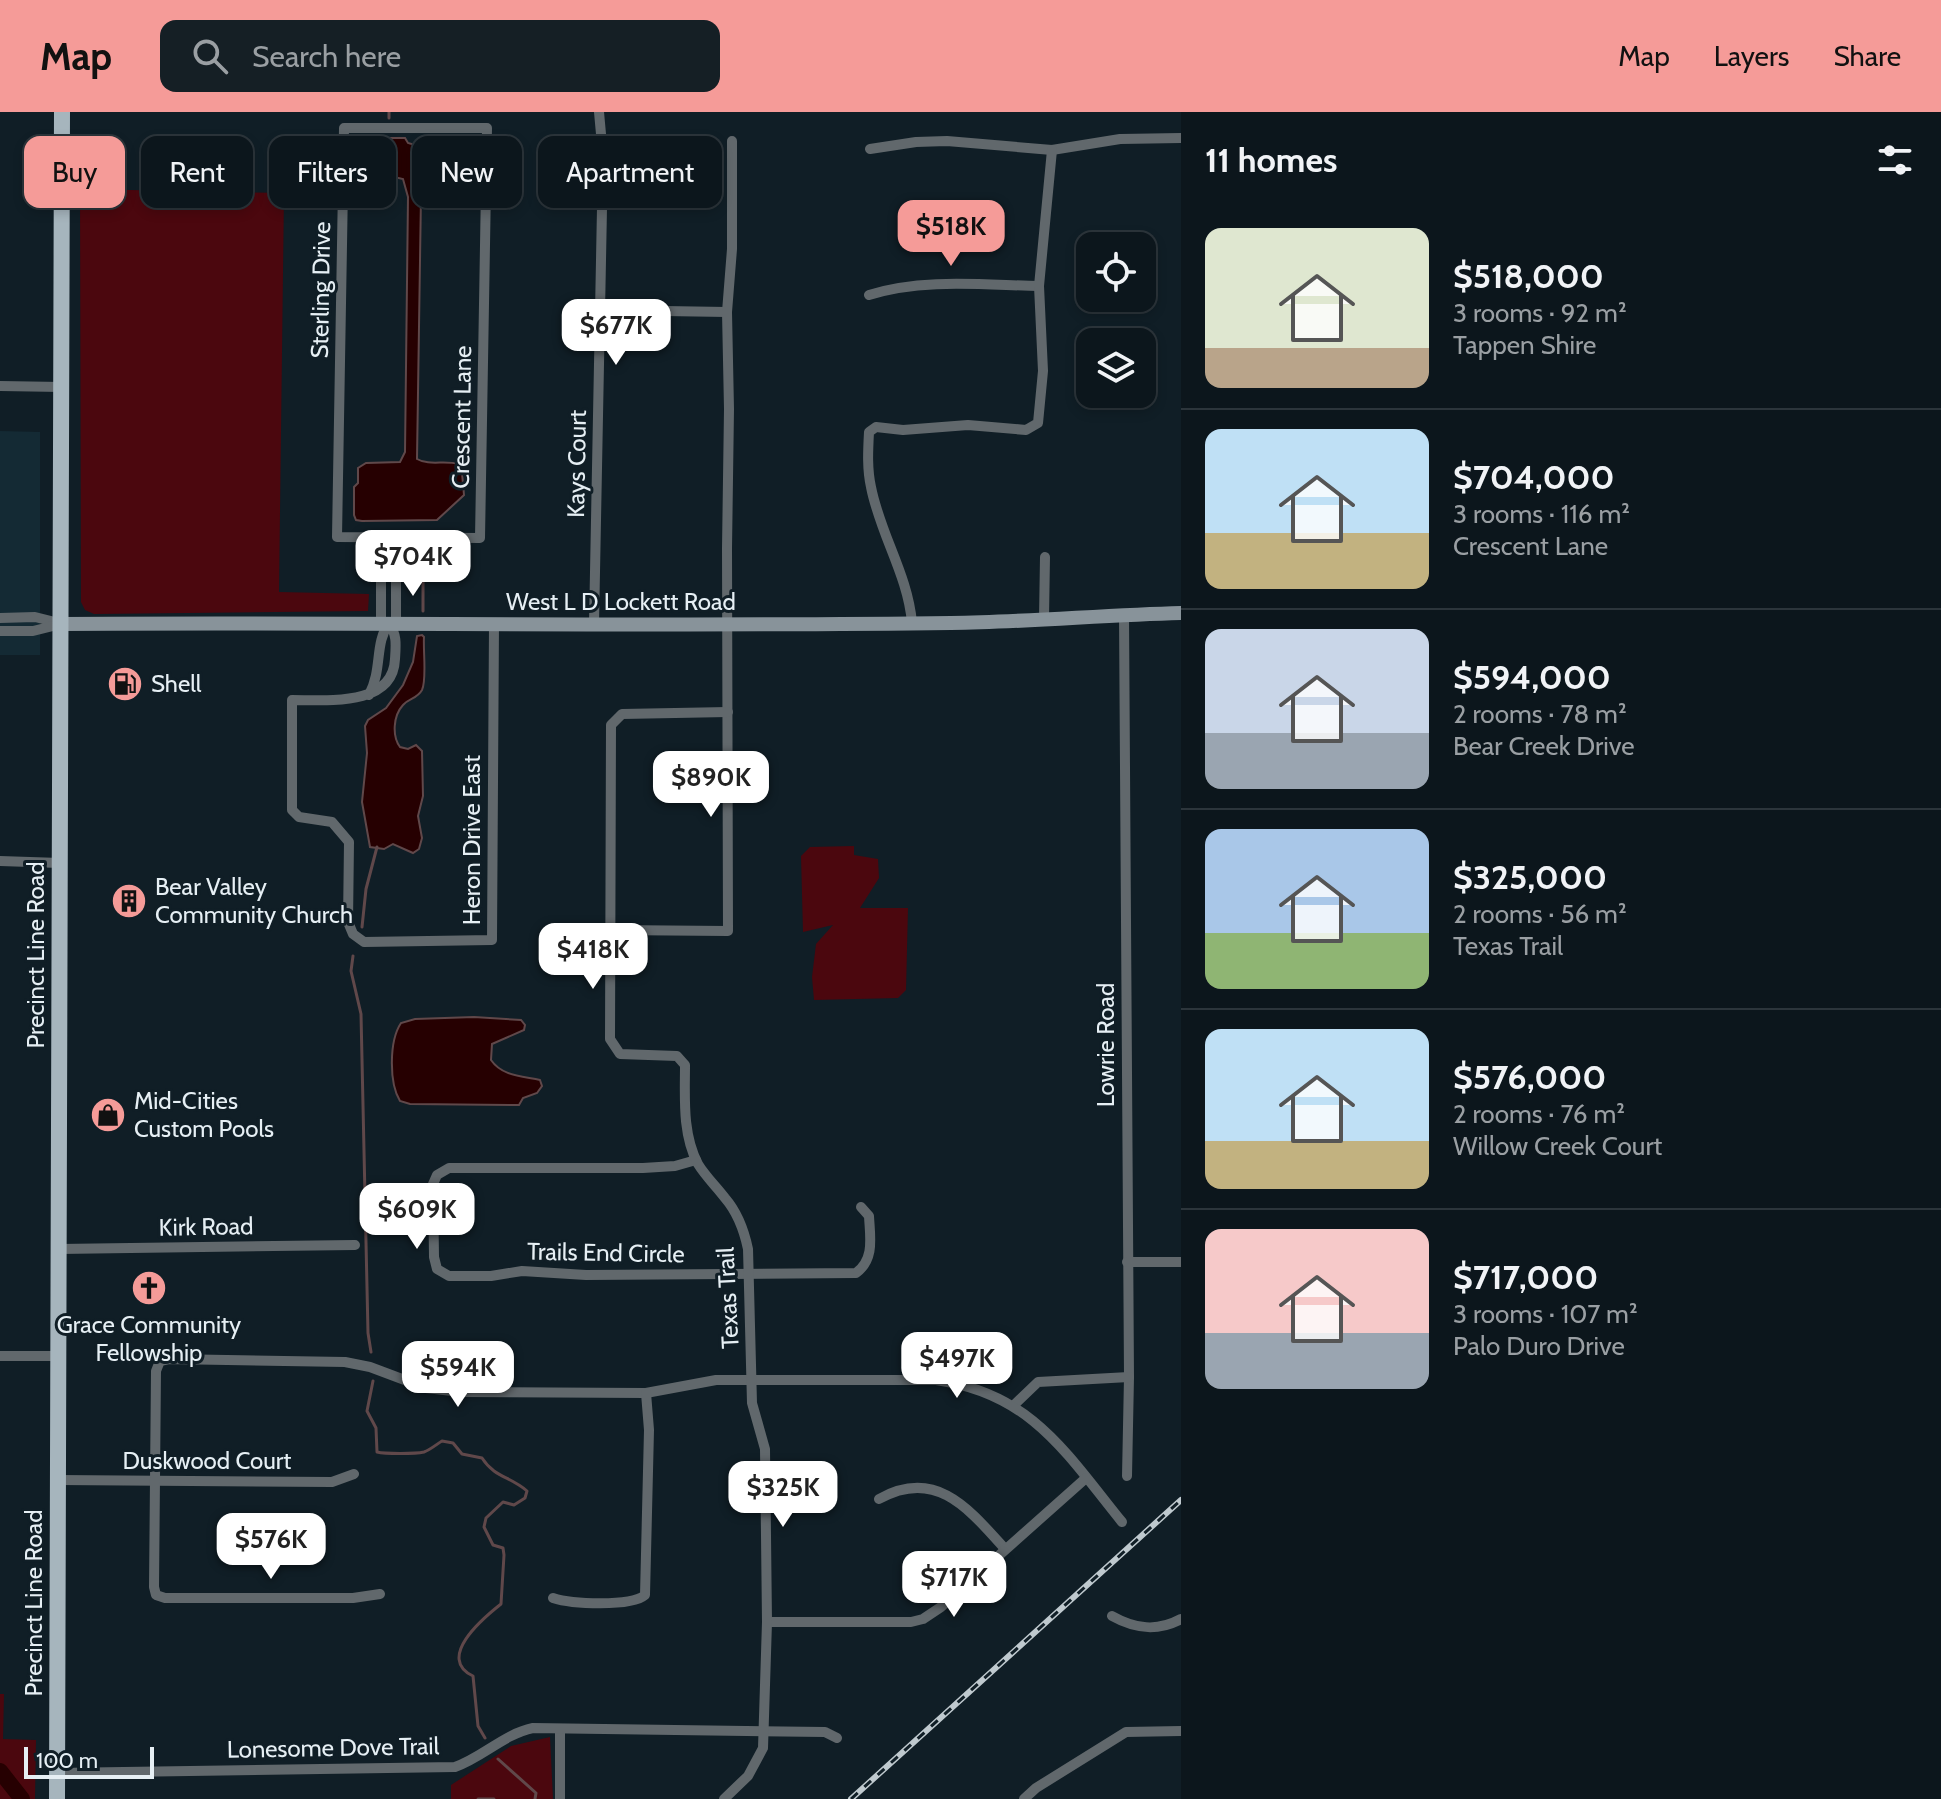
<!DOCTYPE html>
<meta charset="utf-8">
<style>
:root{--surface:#0c161c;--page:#151f25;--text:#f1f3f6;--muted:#9a9fa3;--line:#2c353b;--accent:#f59b98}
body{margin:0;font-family:Cabin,sans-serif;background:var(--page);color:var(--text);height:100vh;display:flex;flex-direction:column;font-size:30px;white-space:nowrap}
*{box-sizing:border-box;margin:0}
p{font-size:26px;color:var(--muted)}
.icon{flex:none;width:44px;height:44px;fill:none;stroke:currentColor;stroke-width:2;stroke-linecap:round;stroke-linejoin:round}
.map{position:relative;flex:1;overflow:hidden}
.panel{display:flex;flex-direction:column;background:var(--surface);width:760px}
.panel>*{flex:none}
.hud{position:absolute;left:24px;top:24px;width:760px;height:72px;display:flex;gap:16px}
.tools{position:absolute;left:1076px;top:120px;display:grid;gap:16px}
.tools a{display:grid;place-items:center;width:80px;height:80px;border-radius:16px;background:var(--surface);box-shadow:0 4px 12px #0003,0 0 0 2px var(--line);font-size:40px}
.scale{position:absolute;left:24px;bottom:20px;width:130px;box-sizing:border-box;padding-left:8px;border:4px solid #e6eff4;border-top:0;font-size:22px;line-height:28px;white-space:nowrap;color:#e6eff4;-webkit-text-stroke:6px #101e26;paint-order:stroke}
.price{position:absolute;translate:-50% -68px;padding:0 18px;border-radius:16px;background:#fff;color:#222;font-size:26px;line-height:52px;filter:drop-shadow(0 2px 4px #0008)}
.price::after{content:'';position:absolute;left:50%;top:48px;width:24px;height:18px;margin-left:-12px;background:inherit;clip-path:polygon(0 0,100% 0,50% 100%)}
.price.on{background:var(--accent);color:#111}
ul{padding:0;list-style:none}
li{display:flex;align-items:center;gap:24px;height:200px;padding:0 24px}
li+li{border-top:2px solid var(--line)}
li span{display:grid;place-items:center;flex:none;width:224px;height:160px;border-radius:16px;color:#555}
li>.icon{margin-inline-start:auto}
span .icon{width:96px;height:96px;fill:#fffc;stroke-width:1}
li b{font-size:34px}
h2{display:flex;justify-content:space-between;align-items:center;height:96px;padding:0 24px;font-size:34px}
.tag{padding:0 28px;border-radius:16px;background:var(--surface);box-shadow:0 4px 12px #0003,0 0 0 2px var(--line);font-size:28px;line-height:72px}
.tag.on{background:var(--accent);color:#111}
header{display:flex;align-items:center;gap:48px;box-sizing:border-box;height:112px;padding:0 40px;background:var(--accent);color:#111}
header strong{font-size:38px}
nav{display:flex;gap:44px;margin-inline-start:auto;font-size:28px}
.search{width:560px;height:72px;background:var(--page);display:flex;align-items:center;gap:20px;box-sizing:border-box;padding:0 28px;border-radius:16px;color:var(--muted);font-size:30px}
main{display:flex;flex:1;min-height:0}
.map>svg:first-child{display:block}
.built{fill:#142a34}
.green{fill:#4b070e}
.water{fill:#260001;stroke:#60484a;stroke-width:2}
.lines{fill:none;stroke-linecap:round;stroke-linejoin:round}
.stream{stroke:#60484a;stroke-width:3}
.river{stroke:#260001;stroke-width:16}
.minor{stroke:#61686c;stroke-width:10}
.secondary{stroke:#88939a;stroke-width:14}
.primary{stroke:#a6b5bd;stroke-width:16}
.rail-casing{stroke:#bfc9ce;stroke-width:6}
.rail{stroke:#101e26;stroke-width:3;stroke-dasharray:9;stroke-linecap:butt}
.labels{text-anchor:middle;stroke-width:6;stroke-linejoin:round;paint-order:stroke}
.street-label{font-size:24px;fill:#e6eff4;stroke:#101e26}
.poi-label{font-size:24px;fill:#e6eff4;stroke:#101e26;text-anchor:start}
</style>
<header>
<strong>Map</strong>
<div class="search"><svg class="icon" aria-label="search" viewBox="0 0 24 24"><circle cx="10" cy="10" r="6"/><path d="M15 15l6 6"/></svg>Search here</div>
<nav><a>Map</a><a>Layers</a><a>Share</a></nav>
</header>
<main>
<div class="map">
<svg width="1181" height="1687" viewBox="0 0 1181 1687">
<rect width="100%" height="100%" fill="#101e26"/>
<polygon class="built" points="0,319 40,320 40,543 0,543"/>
<g class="green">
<polygon points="80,77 284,81 279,480 369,482 368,499 94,502 85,498 81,490"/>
<polygon points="854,734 854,743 878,747 879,766 860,796 908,796 906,878 898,886 814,888 812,865 816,832 833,813 803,820 801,744 810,735"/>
<polygon points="0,1582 4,1582 3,1627 36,1628 35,1687 0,1687"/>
<polygon points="550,1625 553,1687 451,1687 451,1673 511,1634"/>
</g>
<g class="water">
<path d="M 390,26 L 405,26 L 408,31 L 415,33 L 415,60 L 421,83 L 417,347 C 429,354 445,348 458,352 L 462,361 L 464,383 L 437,408 L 362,409 L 356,408 L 354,403 L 354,375 L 358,371 L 358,356 L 366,351 L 400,350 L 405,340 L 408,85 L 403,67 L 390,64 Z"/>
<path d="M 422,523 L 424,525 C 423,538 427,568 422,578 C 417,587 409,586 403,593 C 393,604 392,624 400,635 L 408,637 L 416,633 L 422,639 L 423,684 L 418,704 L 422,726 L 419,737 L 413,741 L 393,732 L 384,737 L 370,735 L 362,690 L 367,641 L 365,614 L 368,608 L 386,596 L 403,573 L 413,550 L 417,524 Z"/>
<path d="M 474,905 L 521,908 L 525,913 L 524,918 L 492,932 L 491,948 C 502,964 521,964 540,968 L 542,974 L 537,981 L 523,986 L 519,993 L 410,992 L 400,989 C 389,971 389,929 401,911 L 415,907 Z"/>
</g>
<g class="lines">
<g class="stream">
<polyline points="389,6 389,0"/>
<polyline points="423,499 423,434"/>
<polyline points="362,815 366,777 377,735"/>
<polyline points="353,844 351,859 361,902 368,1221 371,1240"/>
<path d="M 373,1269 L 367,1299 L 376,1316 L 377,1340 C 385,1342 415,1342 424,1340 C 430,1338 437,1332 442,1329 L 453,1331 L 462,1342 L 482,1346 C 495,1366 510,1364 527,1379 L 525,1386 L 514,1393 L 503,1390 L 486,1406 L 484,1415 L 493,1433 L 503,1436 L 504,1443 L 501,1492 C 482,1507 436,1546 473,1564 L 478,1614 L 485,1626"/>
<polyline points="498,1647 536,1681 535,1687"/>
<polyline points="478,1687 494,1687"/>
</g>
<polyline class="river" points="0,1659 22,1687"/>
<g class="minor">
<polygon points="344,16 487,16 480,426 337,425"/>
<polyline points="870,37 916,30 947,29 1052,38 1120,27 1181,26"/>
<polyline points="281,65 343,66"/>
<path d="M 869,183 C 922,166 984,173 1039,174"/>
<polyline points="600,198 727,200"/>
<polyline points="0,274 62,275"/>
<polyline points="1124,503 1129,1265 1127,1364"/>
<polyline points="0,506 35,505 59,511"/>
<polyline points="1044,506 1045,445"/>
<polyline points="381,511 381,425"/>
<polyline points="396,511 396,425"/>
<path d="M 912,511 C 908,463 880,422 871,375 C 867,357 868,339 869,320 L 876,315 L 903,318 L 968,313 L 1026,318 L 1038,311 L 1043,259 L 1039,174 L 1052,38"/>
<polyline points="594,512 603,44 599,0"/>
<polyline points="0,519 33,519 61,512"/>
<path d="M 369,583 C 383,556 374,532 389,511 C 397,523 396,532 395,547 C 393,595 327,588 292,588 L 292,698 L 299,705 L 332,710 L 349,730 L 348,810 L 353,822 L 364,830 L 492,828 L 494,512"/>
<polyline points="0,749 60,751"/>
<polyline points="611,818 728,819 727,437 729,297 727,200 732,137 732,29"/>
<path d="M 696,1048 L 675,1054 L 643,1056 L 449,1056 L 437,1063 L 433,1072 L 434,1145 L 437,1157 L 449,1164 L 491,1164 L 522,1159 L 586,1163 L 856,1161 C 875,1147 870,1125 869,1104 L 861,1095"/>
<polyline points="59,1137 355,1133"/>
<polyline points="1127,1150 1181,1150"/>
<polyline points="0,1244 58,1244"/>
<polyline points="1014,1293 1038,1270 1129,1265"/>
<polyline points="58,1368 332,1370 354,1362"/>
<path d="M 879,1387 C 936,1355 969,1397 1005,1437"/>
<path d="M 380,1482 L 353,1486 L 165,1486 L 156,1483 L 154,1475 L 156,1259 L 160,1249 L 169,1247 L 345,1250 L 370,1255 L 426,1276 L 461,1280 L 646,1281 L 716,1268 L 936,1268 C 1031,1281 1066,1341 1122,1410"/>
<path d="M 553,1486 C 571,1492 631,1495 645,1483 L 649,1318 L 646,1281"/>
<path d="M 1112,1504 C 1135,1517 1157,1520 1181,1507"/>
<polyline points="767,1510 911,1510 923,1507 941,1495 1086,1366"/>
<polyline points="560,1617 560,1687"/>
<path d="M 57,1661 L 455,1655 C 483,1645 504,1622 533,1616 L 825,1620 L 837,1626"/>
<path d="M 724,1687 L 748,1664 L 763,1636 L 767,1510 L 765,1337 L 752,1291 L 748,1137 C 744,1118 738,1101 725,1086 C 716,1074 706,1065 698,1052 C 682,1022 685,985 685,953 L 677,944 L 620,942 L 610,927 L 611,613 L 622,602 L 728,600"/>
<polyline points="1024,1687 1036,1676 1126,1620 1181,1619"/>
</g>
<path class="secondary" d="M 61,512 C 358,510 654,515 951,511 C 1028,510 1104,503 1181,501"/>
<polyline class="primary" points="57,1687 62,0"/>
<g class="rail-casing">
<polyline id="rail" points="851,1687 1181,1388"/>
</g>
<use href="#rail" class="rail"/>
</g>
<defs>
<g id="fuel-disc" transform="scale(1.8)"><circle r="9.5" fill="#f59b98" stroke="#101e26"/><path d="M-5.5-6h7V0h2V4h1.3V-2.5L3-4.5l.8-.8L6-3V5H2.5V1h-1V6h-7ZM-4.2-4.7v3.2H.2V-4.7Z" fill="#111"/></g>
<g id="building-disc" transform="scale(1.8)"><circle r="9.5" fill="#f59b98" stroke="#101e26"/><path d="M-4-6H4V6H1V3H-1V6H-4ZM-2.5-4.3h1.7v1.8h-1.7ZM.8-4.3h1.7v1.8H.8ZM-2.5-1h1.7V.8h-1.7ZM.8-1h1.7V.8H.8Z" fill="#111"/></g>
<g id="shop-disc" transform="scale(1.8)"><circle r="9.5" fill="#f59b98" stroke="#101e26"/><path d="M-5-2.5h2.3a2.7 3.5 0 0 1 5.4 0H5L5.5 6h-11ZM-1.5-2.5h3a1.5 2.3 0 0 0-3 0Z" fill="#111"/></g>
<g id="church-disc" transform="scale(1.8)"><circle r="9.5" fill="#f59b98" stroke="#101e26"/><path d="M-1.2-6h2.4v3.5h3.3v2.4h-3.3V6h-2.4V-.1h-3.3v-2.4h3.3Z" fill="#111"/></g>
</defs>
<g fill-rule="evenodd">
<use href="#fuel-disc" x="125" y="572"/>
<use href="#building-disc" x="129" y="789"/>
<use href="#shop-disc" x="108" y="1003"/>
<use href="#church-disc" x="149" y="1176"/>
</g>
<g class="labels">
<g class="street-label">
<text transform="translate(321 178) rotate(-89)" y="8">Sterling Drive</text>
<text transform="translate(462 305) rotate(-89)" y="8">Crescent Lane</text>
<text transform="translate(577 352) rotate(-89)" y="8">Kays Court</text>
<text x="621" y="498">West L D Lockett Road</text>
<text transform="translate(472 728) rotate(-90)" y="8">Heron Drive East</text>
<text transform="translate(36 843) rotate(-90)" y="8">Precinct Line Road</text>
<text transform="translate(1106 933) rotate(-90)" y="8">Lowrie Road</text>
<text transform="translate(206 1115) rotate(-1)" y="8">Kirk Road</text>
<text transform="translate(606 1141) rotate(1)" y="8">Trails End Circle</text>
<text transform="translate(728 1186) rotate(-93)" y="8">Texas Trail</text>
<text x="207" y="1357">Duskwood Court</text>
<text transform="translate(34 1491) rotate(-90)" y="8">Precinct Line Road</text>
<text transform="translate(333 1636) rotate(-1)" y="8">Lonesome Dove Trail</text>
</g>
<g class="poi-label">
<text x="151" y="580">Shell</text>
<text x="155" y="783">Bear Valley<tspan x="155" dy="28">Community Church</tspan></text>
<text x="134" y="997">Mid-Cities<tspan x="134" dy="28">Custom Pools</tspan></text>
<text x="149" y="1221" text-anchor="middle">Grace Community<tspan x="149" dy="28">Fellowship</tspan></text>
</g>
</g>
</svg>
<div class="tools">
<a><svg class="icon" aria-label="locate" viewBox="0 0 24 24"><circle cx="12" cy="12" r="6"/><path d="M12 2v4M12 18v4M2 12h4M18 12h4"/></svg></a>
<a><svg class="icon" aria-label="layers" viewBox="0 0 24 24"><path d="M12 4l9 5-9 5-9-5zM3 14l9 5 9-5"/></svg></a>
</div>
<div class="scale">100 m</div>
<b class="price on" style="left:951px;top:156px">$518K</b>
<b class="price" style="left:616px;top:255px">$677K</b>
<b class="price" style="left:413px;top:486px">$704K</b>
<b class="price" style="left:711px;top:707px">$890K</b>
<b class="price" style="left:593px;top:879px">$418K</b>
<b class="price" style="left:417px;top:1139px">$609K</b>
<b class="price" style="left:957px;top:1288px">$497K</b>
<b class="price" style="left:458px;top:1297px">$594K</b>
<b class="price" style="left:783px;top:1417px">$325K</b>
<b class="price" style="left:271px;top:1469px">$576K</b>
<b class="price" style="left:954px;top:1507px">$717K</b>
<div class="hud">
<a class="tag on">Buy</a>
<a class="tag">Rent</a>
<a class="tag">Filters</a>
<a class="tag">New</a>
<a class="tag">Apartment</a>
</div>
</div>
<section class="panel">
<h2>11 homes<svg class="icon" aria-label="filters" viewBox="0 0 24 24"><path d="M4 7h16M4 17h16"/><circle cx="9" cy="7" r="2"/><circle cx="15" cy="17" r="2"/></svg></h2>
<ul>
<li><span style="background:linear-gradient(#dfe7d0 75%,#b9a48a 0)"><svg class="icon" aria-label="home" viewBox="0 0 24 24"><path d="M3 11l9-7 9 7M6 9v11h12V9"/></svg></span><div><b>$518,000</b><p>3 rooms · 92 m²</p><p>Tappen Shire</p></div></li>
<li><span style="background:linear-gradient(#bfe0f5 65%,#c2b280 0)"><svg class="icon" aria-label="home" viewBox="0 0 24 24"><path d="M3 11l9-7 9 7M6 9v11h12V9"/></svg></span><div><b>$704,000</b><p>3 rooms · 116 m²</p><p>Crescent Lane</p></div></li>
<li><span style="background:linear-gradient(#c9d6e8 65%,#9aa5b1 0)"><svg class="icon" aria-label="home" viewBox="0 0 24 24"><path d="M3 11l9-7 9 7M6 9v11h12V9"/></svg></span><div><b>$594,000</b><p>2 rooms · 78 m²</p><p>Bear Creek Drive</p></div></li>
<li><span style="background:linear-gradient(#a9c7e8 65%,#8fb573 0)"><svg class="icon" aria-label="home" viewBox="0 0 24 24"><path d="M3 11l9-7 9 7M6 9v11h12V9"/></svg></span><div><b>$325,000</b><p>2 rooms · 56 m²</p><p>Texas Trail</p></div></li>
<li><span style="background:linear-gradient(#bfe0f5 70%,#c2b280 0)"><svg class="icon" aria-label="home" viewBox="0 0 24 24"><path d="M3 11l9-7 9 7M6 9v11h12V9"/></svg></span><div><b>$576,000</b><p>2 rooms · 76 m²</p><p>Willow Creek Court</p></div></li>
<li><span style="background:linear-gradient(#f6c9c9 65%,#9aa5b1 0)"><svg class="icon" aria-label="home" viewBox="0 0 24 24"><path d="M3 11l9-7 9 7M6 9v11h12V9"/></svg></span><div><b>$717,000</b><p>3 rooms · 107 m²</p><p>Palo Duro Drive</p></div></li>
</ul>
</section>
</main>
